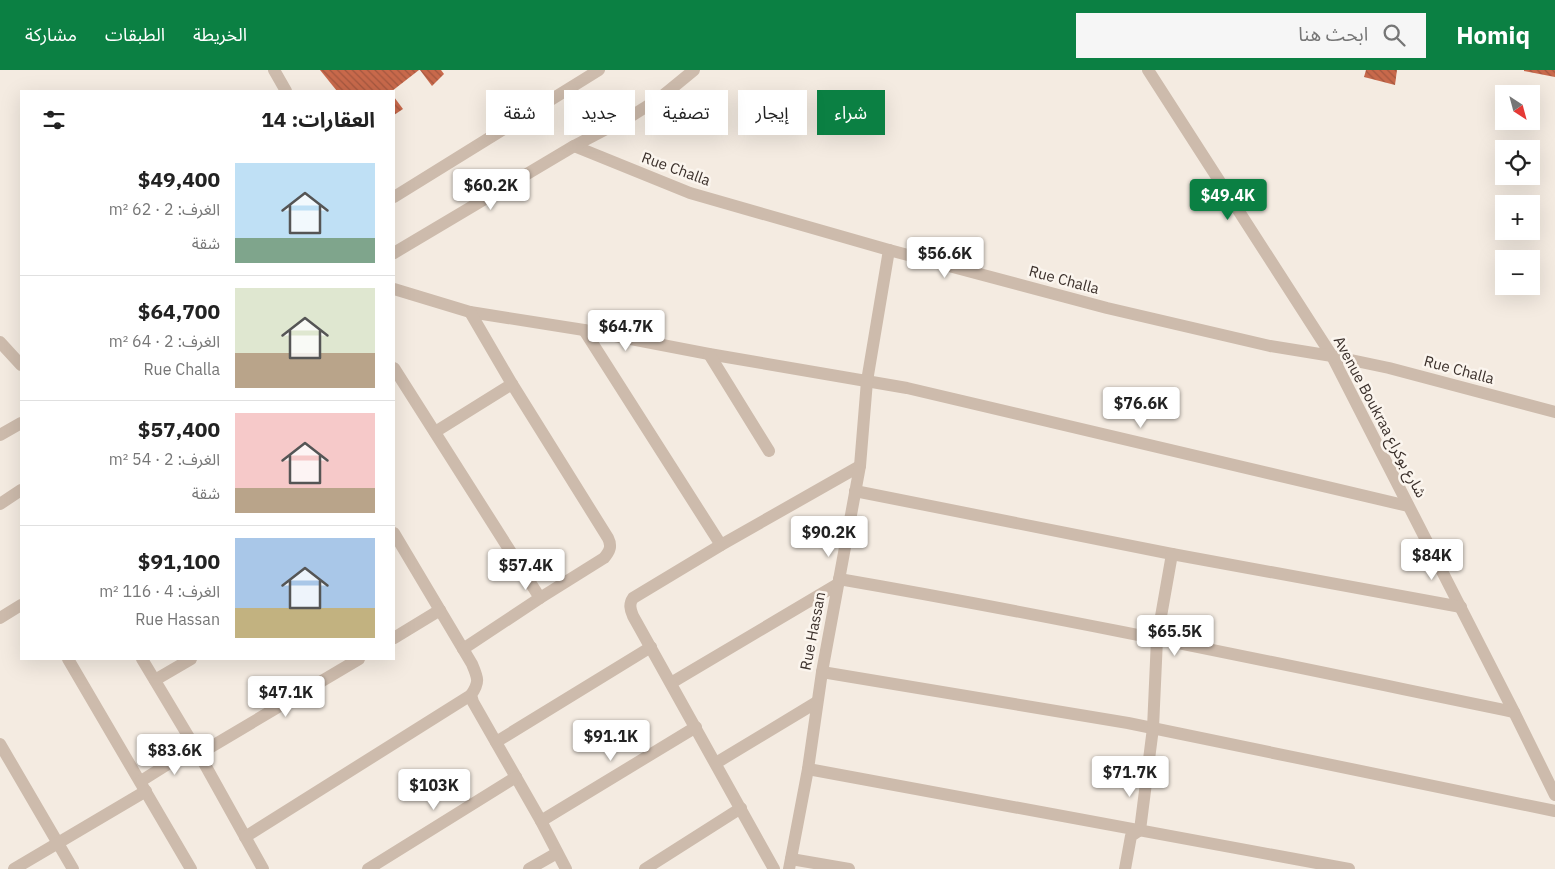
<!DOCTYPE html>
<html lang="ar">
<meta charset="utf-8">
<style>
:root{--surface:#fff;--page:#f6f6f6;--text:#222;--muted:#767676;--line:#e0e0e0;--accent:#0b8043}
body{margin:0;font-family:"IBM Plex Sans","Noto Sans Arabic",sans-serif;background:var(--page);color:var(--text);direction:rtl;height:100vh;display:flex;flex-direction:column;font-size:19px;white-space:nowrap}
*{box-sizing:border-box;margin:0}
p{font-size:16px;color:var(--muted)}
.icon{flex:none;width:28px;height:28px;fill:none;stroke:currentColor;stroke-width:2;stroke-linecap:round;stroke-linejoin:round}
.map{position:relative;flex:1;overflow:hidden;direction:ltr}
.details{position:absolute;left:20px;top:20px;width:375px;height:570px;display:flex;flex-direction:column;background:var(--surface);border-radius:0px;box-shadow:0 5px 20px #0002;direction:rtl}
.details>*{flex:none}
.banner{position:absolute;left:410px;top:20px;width:475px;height:45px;direction:rtl;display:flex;gap:10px}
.needle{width:32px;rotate:144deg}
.buttons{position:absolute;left:1495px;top:15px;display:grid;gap:10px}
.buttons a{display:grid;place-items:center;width:45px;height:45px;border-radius:0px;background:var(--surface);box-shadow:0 5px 20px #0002;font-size:25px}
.price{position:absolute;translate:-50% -42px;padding:0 11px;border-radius:5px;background:#fff;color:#222;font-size:16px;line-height:32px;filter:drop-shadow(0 1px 2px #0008)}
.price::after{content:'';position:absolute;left:50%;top:30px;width:15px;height:11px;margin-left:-8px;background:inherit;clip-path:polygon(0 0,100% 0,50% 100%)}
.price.current{background:var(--accent);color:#fff}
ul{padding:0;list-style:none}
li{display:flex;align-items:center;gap:15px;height:125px;padding:0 20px}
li+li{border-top:1px solid var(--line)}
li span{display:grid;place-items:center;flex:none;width:140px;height:100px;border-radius:0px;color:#555}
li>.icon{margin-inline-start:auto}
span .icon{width:60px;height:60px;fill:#fffc;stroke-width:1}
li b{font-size:21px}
h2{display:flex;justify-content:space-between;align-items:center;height:60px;padding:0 20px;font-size:21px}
.chip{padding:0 18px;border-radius:0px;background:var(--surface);box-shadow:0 5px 20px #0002;font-size:18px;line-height:45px}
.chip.current{background:var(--accent);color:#fff}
header{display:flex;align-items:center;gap:30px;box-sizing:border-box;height:70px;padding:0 25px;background:var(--accent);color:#fff}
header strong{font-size:24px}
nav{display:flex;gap:28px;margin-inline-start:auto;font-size:18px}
.search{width:350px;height:45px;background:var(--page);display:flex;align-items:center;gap:12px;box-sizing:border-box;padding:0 18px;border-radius:0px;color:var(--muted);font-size:19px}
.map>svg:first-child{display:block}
.building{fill:url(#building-back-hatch)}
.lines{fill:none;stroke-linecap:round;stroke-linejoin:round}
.minor{stroke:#cdbbac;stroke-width:12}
.labels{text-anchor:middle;stroke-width:5;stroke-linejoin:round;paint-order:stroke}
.street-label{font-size:15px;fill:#3b302b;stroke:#fbf5ee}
</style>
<header>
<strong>Homiq</strong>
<div class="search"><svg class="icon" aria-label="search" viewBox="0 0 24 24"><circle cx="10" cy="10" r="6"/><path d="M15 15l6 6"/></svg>ابحث هنا</div>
<nav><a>الخريطة</a><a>الطبقات</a><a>مشاركة</a></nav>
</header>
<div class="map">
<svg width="1555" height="799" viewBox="0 0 1555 799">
<defs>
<pattern id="building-back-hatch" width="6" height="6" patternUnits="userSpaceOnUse" patternTransform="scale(1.25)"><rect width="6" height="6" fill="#c8694b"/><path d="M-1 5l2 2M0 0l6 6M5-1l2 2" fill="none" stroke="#a4573f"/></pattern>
</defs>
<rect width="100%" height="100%" fill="#f4ebe1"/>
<g class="building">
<polygon points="320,0 419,0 392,21 337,21"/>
<polygon points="420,0 441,0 444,4 432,16"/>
<polygon points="1366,0 1397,0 1395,15 1364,7"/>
<polygon points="1524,0 1555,0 1555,7 1524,1"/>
<polygon points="394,27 403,39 394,45"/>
</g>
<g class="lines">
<g class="minor">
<polyline points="274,0 286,21"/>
<polyline points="1148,0 1332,286 1514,642 1555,725"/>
<polyline points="574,76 690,123 889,180 1107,238 1270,276 1332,286 1389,298 1555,342"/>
<polyline points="394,127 599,0"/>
<polyline points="394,183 574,76 633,45 660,28 694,0"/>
<polyline points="394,219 470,242 584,260 709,284 907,318 1408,436"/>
<polyline points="584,260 721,475"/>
<polyline points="0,272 21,295"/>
<polyline points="709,284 769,381"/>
<polyline points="394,298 540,528"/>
<polyline points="435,362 512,314"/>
<polyline points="0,365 21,353"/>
<polyline points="855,421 1172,484 1461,537"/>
<polyline points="0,434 21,420"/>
<path d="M 394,463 L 472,594 C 478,608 480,612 471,625 L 473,632 L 541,751 L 566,799"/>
<path d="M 839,509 C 1065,548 1290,596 1514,642"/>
<polyline points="0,548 21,535"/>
<polyline points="394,568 440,540"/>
<path d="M 463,579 L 540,528 L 604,488 C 610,481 612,476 608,468 L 512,314 L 470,242"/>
<polyline points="68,589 191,799"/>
<polyline points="142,589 199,684 263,799"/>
<polyline points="822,602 1128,653 1555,741"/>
<polyline points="155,610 191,589"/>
<polyline points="671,613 838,514"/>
<polyline points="496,672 651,577"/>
<polyline points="0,674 73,799"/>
<polyline points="199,684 359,589"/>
<polyline points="716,693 817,632"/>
<polyline points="808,699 1349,799"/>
<polyline points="141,711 195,677"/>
<polyline points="541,751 696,657"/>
<polyline points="245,767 471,625"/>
<polyline points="791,789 849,799"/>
<polyline points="14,799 146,721"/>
<polyline points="368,799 516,707"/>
<polyline points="529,799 557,783"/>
<polyline points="645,799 741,738"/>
<path d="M 774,799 L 633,546 C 630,539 629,534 633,528 L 721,475 L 860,396"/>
<polyline points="789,799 808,699 822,602 860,396 867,311 889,180"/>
<polyline points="1125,799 1131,766 1140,760 1153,658 1157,569 1172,484"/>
</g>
</g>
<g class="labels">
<g class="street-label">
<text transform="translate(676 99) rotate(20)" y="5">Rue Challa</text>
<text transform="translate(1064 210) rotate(15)" y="5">Rue Challa</text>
<text transform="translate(1459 300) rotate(15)" y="5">Rue Challa</text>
<text transform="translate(1380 347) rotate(62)" y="5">Avenue Boukraa شارع بوكراع</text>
<text transform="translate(813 561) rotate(-79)" y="5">Rue Hassan</text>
</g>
</g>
</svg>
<div class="buttons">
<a><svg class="needle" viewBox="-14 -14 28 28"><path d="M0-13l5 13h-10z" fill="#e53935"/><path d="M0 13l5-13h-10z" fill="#767676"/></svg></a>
<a><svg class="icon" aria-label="locate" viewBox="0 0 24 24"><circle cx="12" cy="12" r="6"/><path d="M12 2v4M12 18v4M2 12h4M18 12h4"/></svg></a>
<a>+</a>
<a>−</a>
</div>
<b class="price" style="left:491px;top:141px">$60.2K</b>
<b class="price current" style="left:1228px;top:151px">$49.4K</b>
<b class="price" style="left:945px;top:209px">$56.6K</b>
<b class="price" style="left:626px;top:282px">$64.7K</b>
<b class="price" style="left:1141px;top:359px">$76.6K</b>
<b class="price" style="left:829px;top:488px">$90.2K</b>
<b class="price" style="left:1432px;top:511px">$84K</b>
<b class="price" style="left:526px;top:521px">$57.4K</b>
<b class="price" style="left:1175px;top:587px">$65.5K</b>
<b class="price" style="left:286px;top:648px">$47.1K</b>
<b class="price" style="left:611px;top:692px">$91.1K</b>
<b class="price" style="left:175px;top:706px">$83.6K</b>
<b class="price" style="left:1130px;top:728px">$71.7K</b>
<b class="price" style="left:434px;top:741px">$103K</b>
<div class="banner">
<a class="chip current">شراء</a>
<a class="chip">إيجار</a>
<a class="chip">تصفية</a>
<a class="chip">جديد</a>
<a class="chip">شقة</a>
</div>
<section class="details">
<h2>العقارات: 14<svg class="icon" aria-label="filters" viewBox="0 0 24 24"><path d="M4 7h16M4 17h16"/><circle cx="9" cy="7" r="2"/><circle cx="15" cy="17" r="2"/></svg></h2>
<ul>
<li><span style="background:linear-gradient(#bfe0f5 75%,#7fa58c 0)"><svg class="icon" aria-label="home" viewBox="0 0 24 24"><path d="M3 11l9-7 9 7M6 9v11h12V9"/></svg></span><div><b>$49,400</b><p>الغرف: 2 · 62 m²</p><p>شقة</p></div></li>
<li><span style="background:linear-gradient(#dfe7d0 65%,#b9a48a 0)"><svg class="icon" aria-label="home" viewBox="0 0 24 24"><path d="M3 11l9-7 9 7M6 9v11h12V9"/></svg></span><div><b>$64,700</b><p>الغرف: 2 · 64 m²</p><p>Rue Challa</p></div></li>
<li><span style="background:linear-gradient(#f6c9c9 75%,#b9a48a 0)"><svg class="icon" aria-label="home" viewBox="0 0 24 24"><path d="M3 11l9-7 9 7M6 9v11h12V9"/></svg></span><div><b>$57,400</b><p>الغرف: 2 · 54 m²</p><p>شقة</p></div></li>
<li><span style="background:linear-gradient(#a9c7e8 70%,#c2b280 0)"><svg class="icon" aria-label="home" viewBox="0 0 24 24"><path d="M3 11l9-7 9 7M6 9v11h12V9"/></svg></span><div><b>$91,100</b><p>الغرف: 4 · 116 m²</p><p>Rue Hassan</p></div></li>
</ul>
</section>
</div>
